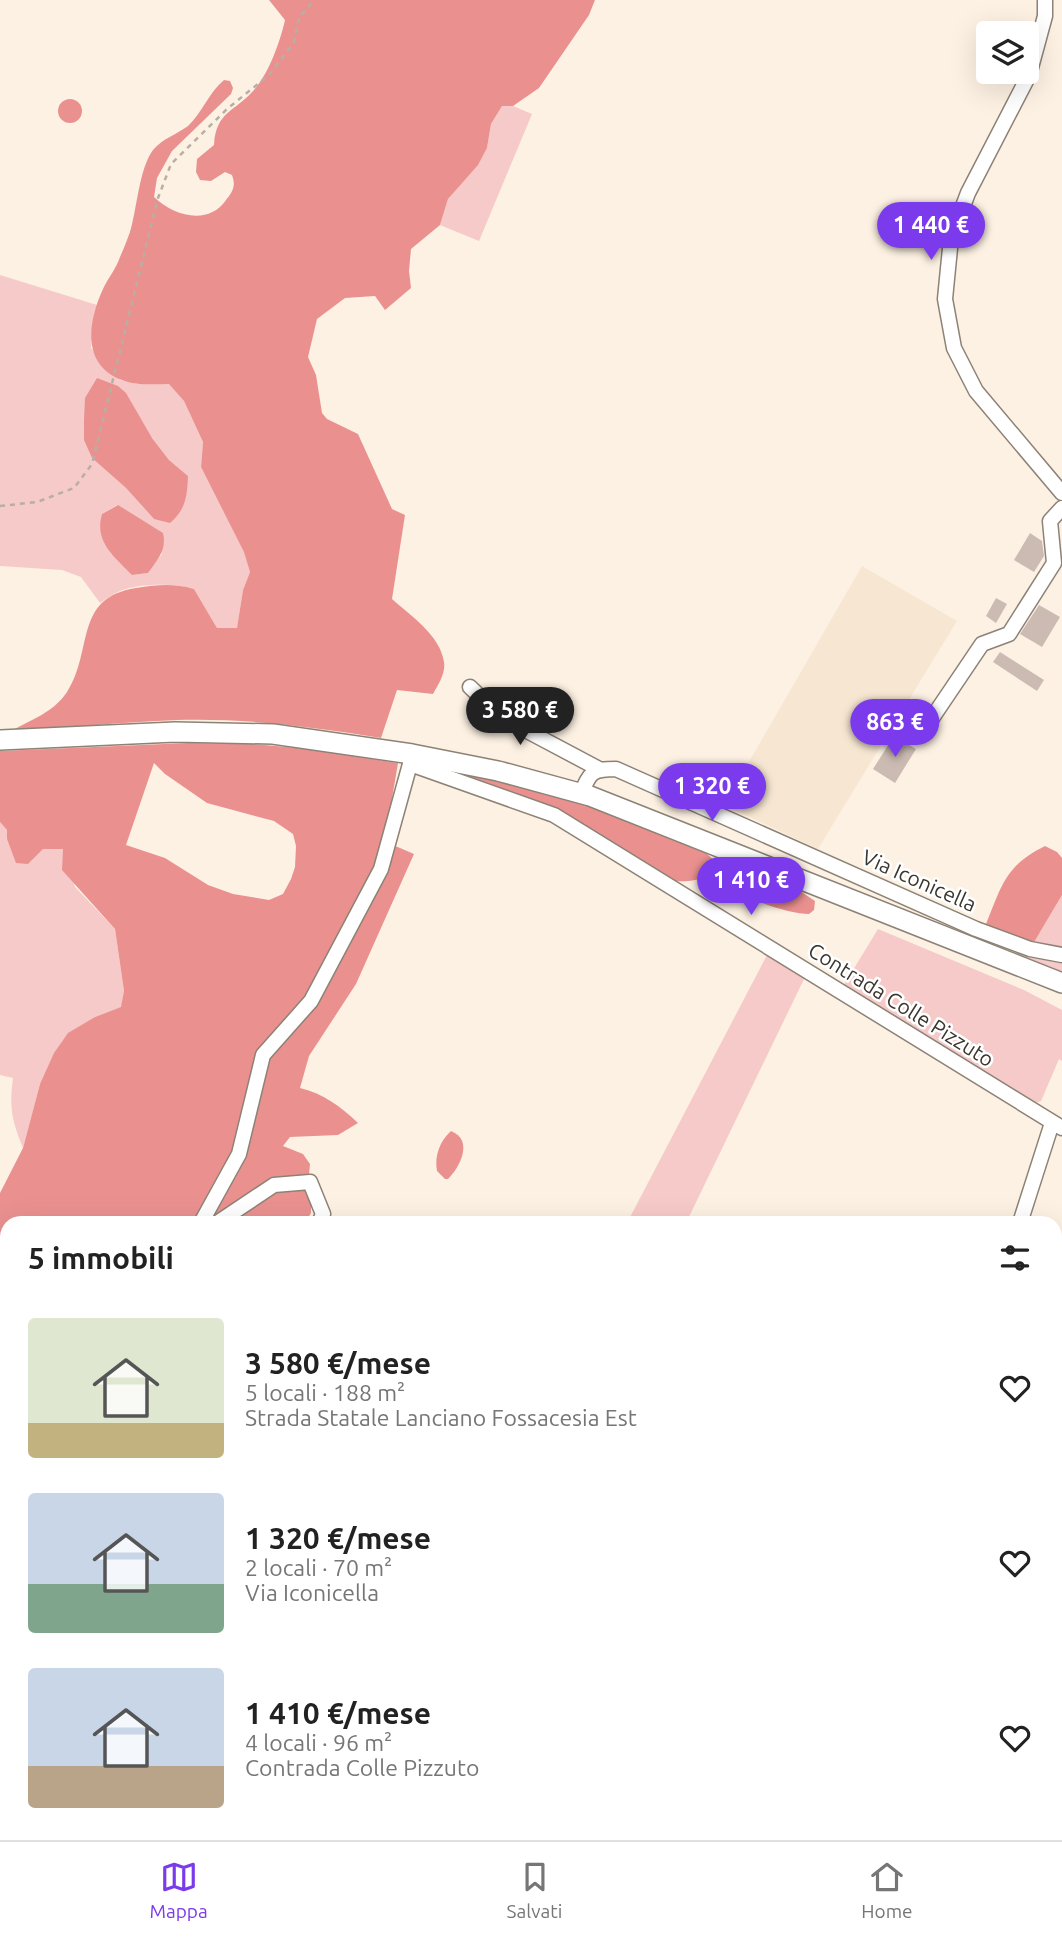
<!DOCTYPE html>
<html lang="it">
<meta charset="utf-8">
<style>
:root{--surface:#fff;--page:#f6f6f6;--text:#222;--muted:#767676;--line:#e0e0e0;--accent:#7c3aed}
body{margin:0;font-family:Ubuntu,sans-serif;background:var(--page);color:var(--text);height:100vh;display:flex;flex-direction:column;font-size:26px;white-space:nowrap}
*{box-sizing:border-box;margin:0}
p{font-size:23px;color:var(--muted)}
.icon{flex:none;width:38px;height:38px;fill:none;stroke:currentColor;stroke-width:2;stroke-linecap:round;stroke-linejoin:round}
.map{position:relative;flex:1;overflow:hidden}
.drawer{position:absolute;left:0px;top:1216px;width:1062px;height:625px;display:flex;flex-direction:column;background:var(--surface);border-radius:21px 21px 0 0;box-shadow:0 7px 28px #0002}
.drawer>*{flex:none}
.controls{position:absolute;left:976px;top:21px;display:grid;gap:14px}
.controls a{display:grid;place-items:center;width:63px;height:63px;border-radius:7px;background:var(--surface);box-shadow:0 7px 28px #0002;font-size:35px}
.price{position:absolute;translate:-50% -60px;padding:0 16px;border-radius:24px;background:var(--accent);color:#fff;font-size:23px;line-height:46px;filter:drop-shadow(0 2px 4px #0008)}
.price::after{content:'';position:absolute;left:50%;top:42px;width:21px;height:16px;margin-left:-10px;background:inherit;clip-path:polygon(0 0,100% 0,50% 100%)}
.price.selected{background:#222;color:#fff}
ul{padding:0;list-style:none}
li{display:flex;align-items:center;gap:21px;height:175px;padding:0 28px}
li span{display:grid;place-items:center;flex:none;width:196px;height:140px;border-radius:7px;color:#555}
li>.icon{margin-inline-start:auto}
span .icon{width:84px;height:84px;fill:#fffc;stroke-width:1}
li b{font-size:30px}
h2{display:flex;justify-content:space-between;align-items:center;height:84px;padding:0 28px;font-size:30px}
.menu{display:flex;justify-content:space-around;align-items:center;height:98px;border-top:2px solid var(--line);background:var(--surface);font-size:19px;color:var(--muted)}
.menu a{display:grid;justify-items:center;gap:4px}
.menu .selected{color:var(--accent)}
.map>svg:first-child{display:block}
.built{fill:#f7e7d2}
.green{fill:#f6cac8;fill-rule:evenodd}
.forest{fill:#ea9190;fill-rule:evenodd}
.building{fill:#ccbbb3}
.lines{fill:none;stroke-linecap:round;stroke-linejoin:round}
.minor-casing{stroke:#8c8275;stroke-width:17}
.major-casing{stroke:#8c8275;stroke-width:22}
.path{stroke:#b8afa4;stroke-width:2.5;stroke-dasharray:5 5;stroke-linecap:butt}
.minor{stroke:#fff;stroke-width:14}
.major{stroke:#fff;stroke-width:19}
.labels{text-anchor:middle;stroke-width:5;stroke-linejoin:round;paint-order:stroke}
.street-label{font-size:21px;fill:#3a3630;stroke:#fff}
</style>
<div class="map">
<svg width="1062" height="1840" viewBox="0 0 1062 1840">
<rect width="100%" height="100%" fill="#fdf1e3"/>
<polygon class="built" points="862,566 957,621 818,849 724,805"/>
<g class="green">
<polygon points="502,106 513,106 532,114 479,241 440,225 448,199 478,164 487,148 491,124"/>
<path d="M 0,275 L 97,305 L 94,313 L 91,348 L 120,380 L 138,384 L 170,384 L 184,401 L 203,442 L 201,467 L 245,552 L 250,572 L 243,590 L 237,629 L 217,628 L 194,589 C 173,583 140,583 120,591 C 113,594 106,599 100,603 L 81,577 L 62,570 L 0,566 ZM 85,398 L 152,438 L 169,460 L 188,476 L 154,519 L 126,488 L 92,458 L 85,440 ZM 117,505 L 138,519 L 162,554 L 148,573 L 132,575 L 110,552 L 102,514 Z"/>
<path d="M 0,822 L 7,830 L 7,839 L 28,864 L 43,849 L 63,848 L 75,887 L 115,929 L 124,991 L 122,1007 L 95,1017 L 40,1084 L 23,1148 C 12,1120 9,1109 13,1078 L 0,1075 Z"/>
<polygon points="1062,895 1062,950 1033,944"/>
<polygon points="878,929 1024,990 1062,1010 1062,1061 1059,1059 1041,1101 1033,1104 842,988"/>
<polygon points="1020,949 1062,961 1062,973 1009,956"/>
<polygon points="767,955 805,977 686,1223 627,1223"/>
</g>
<g class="forest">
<path d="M 269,0 L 595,0 L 589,15 L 539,88 L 513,106 L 502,106 L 491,124 L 487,148 L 478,165 L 448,199 L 440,225 L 411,249 L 409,271 L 411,288 L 385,310 L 375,296 L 345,298 L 317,319 L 308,357 L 316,375 L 322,413 L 327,419 L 358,434 L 392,509 L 405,515 L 392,599 C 411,616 440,635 444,662 C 446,673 438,685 433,694 L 397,690 L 381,738 C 314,727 246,718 177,720 C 122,722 66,728 11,731 C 31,720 54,712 67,692 C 94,650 73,598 136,588 C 158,585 172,583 194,589 L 217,628 L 237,628 L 243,590 L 250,572 L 244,552 L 201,467 L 203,442 L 184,401 L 169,384 C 154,384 137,386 122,380 C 81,365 88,321 103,289 C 108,278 116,269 120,257 C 124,248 127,240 130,232 C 137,209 139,169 153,150 C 163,138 176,135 188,126 C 202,113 209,92 224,80 L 230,81 L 233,88 L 231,94 L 172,151 L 157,178 L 154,197 C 174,216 208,226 226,200 C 233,191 236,186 232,175 L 225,172 L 211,181 L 200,180 L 196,172 L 197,159 L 214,145 C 216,111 235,112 254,90 C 269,73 280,42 285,20 Z"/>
<circle cx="70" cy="111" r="12"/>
<path d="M 97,378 L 118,386 L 126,393 L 152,438 L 169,460 L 188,476 C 187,497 186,509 170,523 L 154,519 L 126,488 L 92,458 L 84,440 L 84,420 L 85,398 Z"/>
<path d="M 118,505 L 163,533 C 167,549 158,560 148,573 L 132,575 C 114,556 94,542 102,514 Z"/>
<path d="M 188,743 L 253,744 L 308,749 L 398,763 L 386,834 L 393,845 L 414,854 L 356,984 L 309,1056 L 300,1088 C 324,1094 340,1106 358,1123 L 338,1135 L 290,1137 L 283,1146 L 303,1154 L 310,1164 L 308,1185 L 311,1199 L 311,1213 L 305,1223 L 7,1223 L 7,1328 L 2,1308 L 0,1307 L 0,1193 L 23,1148 L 40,1084 L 54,1053 L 68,1033 L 95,1017 L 121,1007 L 124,991 L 115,929 L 62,870 L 63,849 L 43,849 L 28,864 L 16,863 L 7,839 L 7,830 L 0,822 L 0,751 ZM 154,763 L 165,774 L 207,803 L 274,821 L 293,834 L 296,846 L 295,867 L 291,879 L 283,894 L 269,900 L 233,894 L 208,885 L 165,858 L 126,845 Z"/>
<path d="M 465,771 L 594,805 L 706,853 L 716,862 C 712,882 682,884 666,879 L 462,776 Z"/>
<path d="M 1045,846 L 1057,852 L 1062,858 L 1062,895 L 1033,944 L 986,924 C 1002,885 1005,866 1045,846 Z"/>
<path d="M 734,865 L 797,889 L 815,901 L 814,910 L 809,914 C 787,914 729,896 725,873 Z"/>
<path d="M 451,1131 C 474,1140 460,1167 448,1179 L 445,1179 L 437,1171 C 434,1156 440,1141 451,1131 Z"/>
<polygon points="7,1453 7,1601 0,1608 0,1458"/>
</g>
<g class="building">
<polygon points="1030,533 1042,541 1044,556 1034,572 1014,560"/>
<polygon points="996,598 1007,604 996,623 986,616"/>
<polygon points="1039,605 1060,617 1042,647 1020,634"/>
<polygon points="1000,652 1044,680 1037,691 993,662"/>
<polygon points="894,736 916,749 895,783 873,769"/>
</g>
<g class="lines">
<g class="minor-casing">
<g id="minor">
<polyline points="1045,0 1045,16 1029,75 968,193 951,238 945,299 954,348 976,391 1062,493"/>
<polyline points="470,687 501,717 599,769"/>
<polyline points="926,727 982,644 1009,634 1054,563 1050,521 1062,508"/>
<polyline points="412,754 410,764 554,815 1062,1128"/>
<path d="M 581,794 C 590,772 592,769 616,769 L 976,929 L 1030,949 L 1062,955"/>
<polyline points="201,1223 239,1154 263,1055 311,1001 381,869 410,764"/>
<polyline points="217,1223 274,1185 310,1182 323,1214 319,1223"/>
<polyline points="1020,1223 1052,1123"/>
<polyline points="0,1408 7,1406"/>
<polyline points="198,1840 200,1834"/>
<polyline points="853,1840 854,1834"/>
</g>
</g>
<g class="major-casing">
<polyline id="major" points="0,740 175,732 273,734 412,754 498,771 590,796 1062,983"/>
</g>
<polyline class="path" points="0,506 37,502 74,488 92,464 158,198 171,164 227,109 269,75 294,42 299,18 314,0"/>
<use href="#minor" class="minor"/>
<use href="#major" class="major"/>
</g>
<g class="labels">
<g class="street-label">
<text transform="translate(919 881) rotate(24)" y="7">Via Iconicella</text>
<text transform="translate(901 1005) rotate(32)" y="7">Contrada Colle Pizzuto</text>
</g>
</g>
</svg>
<div class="controls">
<a><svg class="icon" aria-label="layers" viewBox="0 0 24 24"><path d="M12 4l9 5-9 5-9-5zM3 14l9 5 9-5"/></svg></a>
</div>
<b class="price" style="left:931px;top:262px">1 440 €</b>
<b class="price selected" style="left:520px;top:747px">3 580 €</b>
<b class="price" style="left:895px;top:759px">863 €</b>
<b class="price" style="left:712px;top:823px">1 320 €</b>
<b class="price" style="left:751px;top:917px">1 410 €</b>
<section class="drawer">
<h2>5 immobili<svg class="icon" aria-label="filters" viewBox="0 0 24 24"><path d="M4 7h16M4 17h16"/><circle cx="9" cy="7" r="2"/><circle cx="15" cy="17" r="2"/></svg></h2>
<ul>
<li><span style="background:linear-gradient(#dfe7d0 75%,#c2b280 0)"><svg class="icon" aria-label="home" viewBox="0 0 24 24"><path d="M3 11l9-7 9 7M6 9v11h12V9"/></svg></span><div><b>3 580 €/mese</b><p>5 locali · 188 m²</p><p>Strada Statale Lanciano Fossacesia Est</p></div><svg class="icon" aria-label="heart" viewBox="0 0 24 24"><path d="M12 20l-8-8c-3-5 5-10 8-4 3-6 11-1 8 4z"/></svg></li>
<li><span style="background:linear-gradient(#c9d6e8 65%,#7fa58c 0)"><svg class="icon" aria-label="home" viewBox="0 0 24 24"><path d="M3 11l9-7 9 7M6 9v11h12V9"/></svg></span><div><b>1 320 €/mese</b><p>2 locali · 70 m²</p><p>Via Iconicella</p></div><svg class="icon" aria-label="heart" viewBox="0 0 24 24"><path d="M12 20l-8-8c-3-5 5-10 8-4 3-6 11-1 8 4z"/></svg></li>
<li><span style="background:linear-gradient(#c9d6e8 70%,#b9a48a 0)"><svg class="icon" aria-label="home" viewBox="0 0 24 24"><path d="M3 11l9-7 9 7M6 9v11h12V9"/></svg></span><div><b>1 410 €/mese</b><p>4 locali · 96 m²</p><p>Contrada Colle Pizzuto</p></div><svg class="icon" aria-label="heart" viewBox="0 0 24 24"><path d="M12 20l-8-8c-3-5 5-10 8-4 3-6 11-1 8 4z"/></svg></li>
</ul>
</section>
</div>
<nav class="menu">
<a class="selected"><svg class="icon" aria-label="map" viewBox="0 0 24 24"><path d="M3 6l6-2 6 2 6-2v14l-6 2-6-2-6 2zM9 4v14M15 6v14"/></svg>Mappa</a>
<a><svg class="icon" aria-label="saved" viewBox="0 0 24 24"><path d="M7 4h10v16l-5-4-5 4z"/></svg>Salvati</a>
<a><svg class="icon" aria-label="home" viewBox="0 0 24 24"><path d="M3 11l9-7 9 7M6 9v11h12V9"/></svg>Home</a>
</nav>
